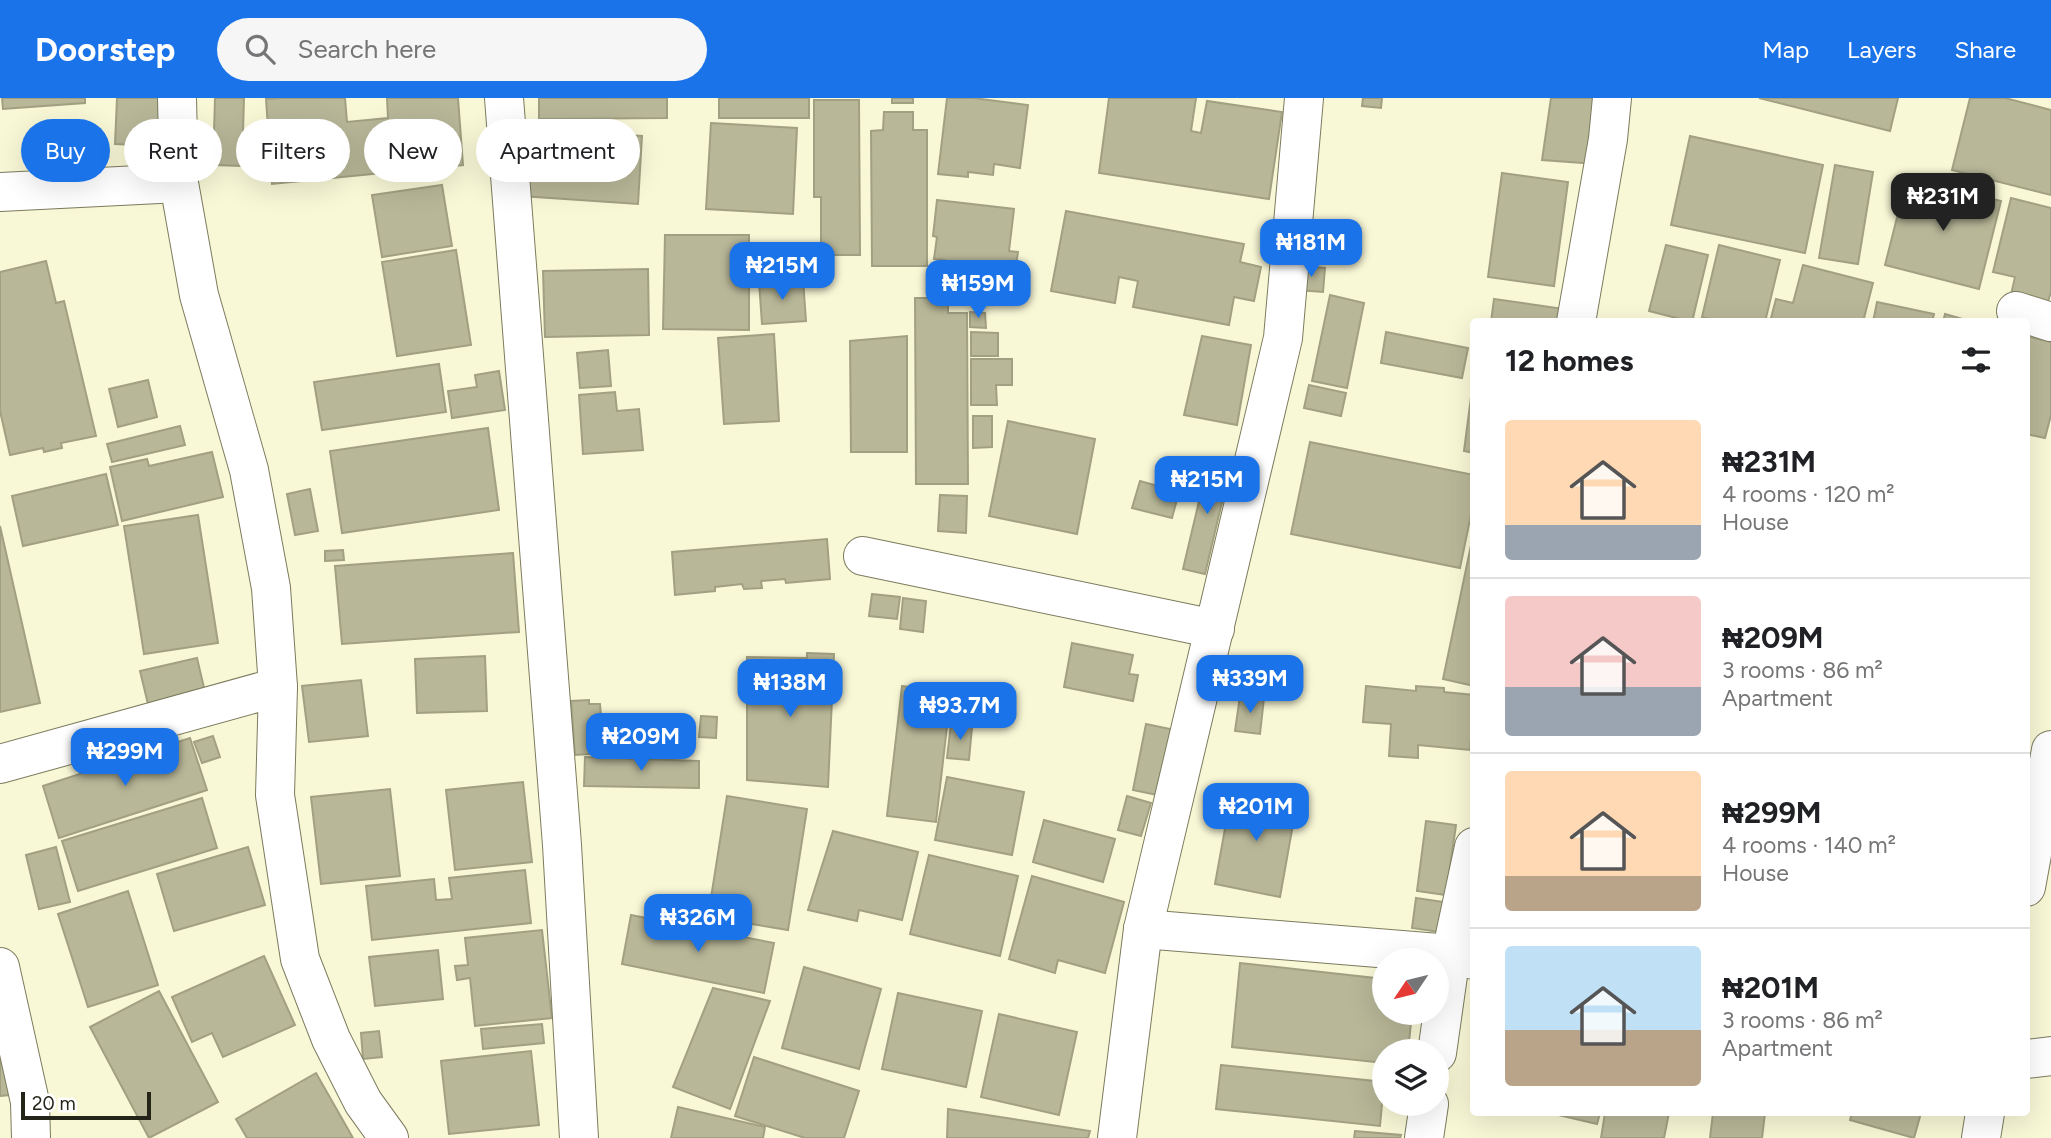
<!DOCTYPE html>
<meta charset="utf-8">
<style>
:root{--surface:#fff;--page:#f6f6f6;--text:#202124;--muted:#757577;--line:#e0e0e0;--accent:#1a73e8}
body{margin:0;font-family:Figtree,sans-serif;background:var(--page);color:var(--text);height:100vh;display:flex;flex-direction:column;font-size:26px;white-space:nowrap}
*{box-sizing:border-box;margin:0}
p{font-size:23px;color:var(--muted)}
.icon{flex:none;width:38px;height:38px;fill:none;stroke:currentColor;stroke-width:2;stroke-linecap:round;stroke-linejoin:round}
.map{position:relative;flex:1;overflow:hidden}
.panel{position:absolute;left:1470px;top:220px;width:560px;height:798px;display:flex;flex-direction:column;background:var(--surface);border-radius:7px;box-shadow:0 7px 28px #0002}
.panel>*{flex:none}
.hud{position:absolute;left:21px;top:21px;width:665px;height:63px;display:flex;gap:14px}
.needle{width:46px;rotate:235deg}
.tools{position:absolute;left:1372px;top:850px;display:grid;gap:14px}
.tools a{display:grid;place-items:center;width:77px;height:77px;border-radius:50%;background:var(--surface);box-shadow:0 7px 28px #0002;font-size:35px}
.scale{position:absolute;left:21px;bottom:18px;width:130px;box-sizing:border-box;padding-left:7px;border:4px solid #252418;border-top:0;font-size:19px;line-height:24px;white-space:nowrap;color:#252418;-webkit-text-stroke:5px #fff;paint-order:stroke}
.price{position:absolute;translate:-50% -60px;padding:0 16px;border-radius:14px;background:var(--accent);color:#fff;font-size:23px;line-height:46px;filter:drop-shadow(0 2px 4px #0008)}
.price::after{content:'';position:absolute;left:50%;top:42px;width:21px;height:16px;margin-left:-10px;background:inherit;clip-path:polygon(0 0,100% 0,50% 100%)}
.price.on{background:#222;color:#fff}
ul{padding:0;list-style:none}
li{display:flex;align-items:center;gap:21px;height:175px;padding:0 35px}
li+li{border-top:2px solid var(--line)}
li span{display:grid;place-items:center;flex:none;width:196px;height:140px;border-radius:7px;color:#555}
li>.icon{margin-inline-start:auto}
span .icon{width:84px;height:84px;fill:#fffc;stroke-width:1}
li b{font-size:30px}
h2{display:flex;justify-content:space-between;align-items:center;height:84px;padding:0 35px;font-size:30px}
.pill{padding:0 24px;border-radius:32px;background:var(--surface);box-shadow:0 7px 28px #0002;font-size:24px;line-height:63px}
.pill.on{background:var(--accent);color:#fff}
header{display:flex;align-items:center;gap:42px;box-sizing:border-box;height:98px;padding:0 35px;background:var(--accent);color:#fff}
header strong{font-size:33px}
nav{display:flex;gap:38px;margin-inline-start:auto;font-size:24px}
.search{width:490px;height:63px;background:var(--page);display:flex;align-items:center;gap:18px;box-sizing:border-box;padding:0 24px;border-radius:38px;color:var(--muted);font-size:26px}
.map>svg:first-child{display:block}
.building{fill:#b8b798;stroke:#a2a082;stroke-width:2}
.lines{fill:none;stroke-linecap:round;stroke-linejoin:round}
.minor-casing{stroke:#7d7b5e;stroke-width:40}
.minor{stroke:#fff;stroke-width:38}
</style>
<header>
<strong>Doorstep</strong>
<div class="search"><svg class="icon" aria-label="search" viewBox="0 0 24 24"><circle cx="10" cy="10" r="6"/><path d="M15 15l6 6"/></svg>Search here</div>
<nav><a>Map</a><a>Layers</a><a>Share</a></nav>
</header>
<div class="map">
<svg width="2051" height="1040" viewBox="0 0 2051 1040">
<rect width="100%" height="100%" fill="#f8f7d6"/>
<g class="building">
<polygon points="2,0 85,0 85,5 3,11"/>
<polygon points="117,0 164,0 162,48 115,46"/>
<polygon points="215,0 244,0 242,68 213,67"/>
<polygon points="284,0 345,0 347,24 388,20 387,0 458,0 463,67 272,86 266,1"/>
<polygon points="539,0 667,0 667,20 539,21"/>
<rect x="719" y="0" width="90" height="20"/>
<rect x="892" y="0" width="21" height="5"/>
<polygon points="947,0 973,0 1028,7 1020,70 994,66 993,77 968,74 968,79 938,76"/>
<polygon points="1109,0 1196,0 1191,33 1201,35 1207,3 1282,14 1269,101 1099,75"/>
<polygon points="1363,0 1382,0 1381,10 1362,8"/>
<polygon points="1551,0 1604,0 1596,66 1542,62"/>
<polygon points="1759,0 1898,0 1890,33"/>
<polygon points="1970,0 2005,0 2051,12 2051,97 1952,72"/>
<polygon points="814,2 859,2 860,157 821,157 821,99 814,99"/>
<polygon points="884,14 913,14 913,32 927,32 927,168 872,168 871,33 883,32"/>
<polygon points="711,25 797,30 793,116 706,111"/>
<polygon points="525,30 642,38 638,106 521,98"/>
<polygon points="1690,38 1823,67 1805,155 1671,127"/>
<polygon points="1835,67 1873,74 1858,166 1819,160"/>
<polygon points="1502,75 1568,84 1554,188 1488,179"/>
<polygon points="1907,80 2001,103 1979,191 1885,167"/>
<polygon points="442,87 452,148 382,159 372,97"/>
<polygon points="2011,100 2051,110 2051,194 2046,210 2010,201 2015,179 1993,174"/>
<polygon points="937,102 1014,111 1009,153 1018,154 1013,188 944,180 945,162 934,161 937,139 933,138"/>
<polygon points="1066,113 1244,146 1240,164 1261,169 1254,203 1234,199 1229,227 1133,209 1138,183 1119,179 1115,205 1051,193"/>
<polygon points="665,137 749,137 749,232 663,231"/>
<polygon points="1666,147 1708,157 1692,224 1649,213"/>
<polygon points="1719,147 1780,162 1765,224 1721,224 1702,219"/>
<polygon points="456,152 471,247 397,258 382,164"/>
<polygon points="46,163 56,205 64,203 96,338 61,345 62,350 44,354 43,350 10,357 0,313 0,174"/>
<polygon points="1803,167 1873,185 1863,224 1770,224 1776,201 1793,205"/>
<polygon points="1299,168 1325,170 1323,194 1297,192"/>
<polygon points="648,171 649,237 545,239 543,173"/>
<polygon points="803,181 806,223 762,226 759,184"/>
<polygon points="1330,197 1364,205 1347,290 1312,283"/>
<polygon points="915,200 948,200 948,215 967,215 968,386 916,386"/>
<polygon points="1494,201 1564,211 1562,224 1491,224"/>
<polygon points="1877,204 1934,216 1932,224 1873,224"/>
<polygon points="970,214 985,215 986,230 970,229"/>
<polygon points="1945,216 1973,224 1943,224"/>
<polygon points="971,234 998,235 998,258 971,258"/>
<polygon points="1386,234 1468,250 1462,280 1381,265"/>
<polygon points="774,236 779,323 724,326 718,240"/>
<polygon points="907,238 907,354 851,354 850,243"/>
<polygon points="1202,238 1251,247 1237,327 1184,317"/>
<polygon points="2026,238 2051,244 2051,317 2045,340 2026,336"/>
<polygon points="608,252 611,288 580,290 577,255"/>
<polygon points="971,261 1012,261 1012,287 996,287 997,307 971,307"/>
<polygon points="439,266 446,314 322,332 314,284"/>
<polygon points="499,273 505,312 452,320 448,293 477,289 475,277"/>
<polygon points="148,282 157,319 118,329 109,291"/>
<polygon points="1309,287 1346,295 1341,318 1304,310"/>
<polygon points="615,294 617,313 639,311 643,352 583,356 579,297"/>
<polygon points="1471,299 1474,300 1474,355 1464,353"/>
<polygon points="973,318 992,318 992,349 973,350"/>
<polygon points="1008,323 1095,341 1077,436 989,418"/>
<polygon points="180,328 185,347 112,364 107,346"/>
<polygon points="488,330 499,412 342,435 330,353"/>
<polygon points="1310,344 1474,377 1474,402 1460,470 1291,436"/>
<polygon points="212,354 223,399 122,423 110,369 147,361 149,368"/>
<polygon points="1209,361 1231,366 1205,476 1183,471"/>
<polygon points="106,376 118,427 23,448 12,398"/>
<polygon points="1140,383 1179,394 1172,420 1132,410"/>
<polygon points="310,391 318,433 295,437 287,396"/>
<polygon points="940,397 967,398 966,435 938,433"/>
<polygon points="198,417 218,545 144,556 124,428"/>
<polygon points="0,428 40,605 0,614"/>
<polygon points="1474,433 1474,588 1443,581"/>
<polygon points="827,441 830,481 786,485 785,481 761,483 762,490 744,491 742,486 715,489 715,493 675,497 672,454"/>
<polygon points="343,452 344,462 325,463 325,453"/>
<polygon points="513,455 519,534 342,546 335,468"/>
<polygon points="872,496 900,499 897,521 869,518"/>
<polygon points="903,500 926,503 923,534 900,531"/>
<polygon points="1072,545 1133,557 1129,576 1138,577 1133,603 1064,589"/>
<polygon points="807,555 834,556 828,689 747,682 747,559 807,560"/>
<polygon points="485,558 487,613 417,615 415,561"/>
<polygon points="197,560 205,594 148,606 140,573"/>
<polygon points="361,582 368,638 309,644 302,588"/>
<polygon points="902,588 951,594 936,724 887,718"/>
<polygon points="1366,588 1416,593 1416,588 1444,590 1444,594 1474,597 1470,652 1418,647 1418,660 1389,658 1391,626 1363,624"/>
<polygon points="1240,598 1264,600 1260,636 1235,633"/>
<polygon points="589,602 589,606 600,606 604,655 575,657 571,603"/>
<polygon points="701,618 717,619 716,640 699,639"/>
<polygon points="951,626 972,629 969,662 947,660"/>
<polygon points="1146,626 1175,632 1162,698 1133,692"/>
<polygon points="213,638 220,659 202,665 194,644"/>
<polygon points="190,640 207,692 59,740 43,688"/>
<polygon points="585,659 699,663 699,690 584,688"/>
<polygon points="947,679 1024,694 1012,757 935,742"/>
<polygon points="523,684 532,764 455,772 446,692"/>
<polygon points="390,691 400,778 321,786 311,699"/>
<polygon points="1232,692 1297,704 1280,799 1215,786"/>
<polygon points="727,698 807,711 788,832 708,819"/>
<polygon points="1127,698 1151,705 1141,738 1118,732"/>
<polygon points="202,700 217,750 78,793 62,743"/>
<polygon points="1044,722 1115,741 1103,784 1033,764"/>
<polygon points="1426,723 1456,727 1446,797 1417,793"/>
<polygon points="833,733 918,754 902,822 859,812 857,823 808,812"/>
<polygon points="56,749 70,804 39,811 26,757"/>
<polygon points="248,749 265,807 174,833 157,776"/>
<polygon points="929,757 1018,778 1000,858 910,836"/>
<polygon points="525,772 531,825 372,842 366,788 434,781 436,802 452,801 449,780"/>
<polygon points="1032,778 1124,804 1105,875 1058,862 1055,875 1009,861"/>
<polygon points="128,793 158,887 88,909 58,816"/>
<polygon points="1416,800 1444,804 1440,834 1412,830"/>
<polygon points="631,817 774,845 764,895 622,866"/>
<polygon points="542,832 552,920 475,928 470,880 457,882 455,868 468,867 465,840"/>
<polygon points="438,852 443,901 375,908 369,859"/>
<polygon points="264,858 295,927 223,959 212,935 192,944 172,899"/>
<polygon points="1240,865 1384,881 1384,915 1412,915 1408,954 1384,954 1384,965 1232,949"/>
<polygon points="804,869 881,891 859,971 782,950"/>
<polygon points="713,890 770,903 730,1011 673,989"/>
<polygon points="159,893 218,1004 149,1040 90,929"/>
<polygon points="898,895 982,913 966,989 882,971"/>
<polygon points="999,916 1077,934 1059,1017 981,999"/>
<polygon points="542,926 544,945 483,951 481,931"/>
<polygon points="0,931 10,997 0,998"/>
<polygon points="379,933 382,959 363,961 361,935"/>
<polygon points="531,953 539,1027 449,1036 441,963"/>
<polygon points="754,959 859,993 844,1040 805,1040 735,1018"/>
<polygon points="1221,967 1384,984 1380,1028 1216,1011"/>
<polygon points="316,975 353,1040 247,1040 236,1021"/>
<polygon points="678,1009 765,1029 763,1040 671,1040"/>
<polygon points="948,1011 1090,1033 1088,1040 947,1040"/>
<polygon points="1550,1015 1600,1015 1597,1026"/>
<polygon points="1605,1015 1669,1015 1664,1040 1601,1040"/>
<polygon points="1713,1015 1765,1015 1762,1040 1710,1040"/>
<polygon points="1852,1015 1921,1015 1914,1040 1850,1022"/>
<polygon points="1355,1033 1401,1037 1400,1040 1354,1040"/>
</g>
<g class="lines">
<g class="minor-casing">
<g id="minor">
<polyline points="177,0 179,85 199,197 249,372 271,490 278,589 275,697 300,861 331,941 363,1004 389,1040"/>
<polyline points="504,0 562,747 579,1040"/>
<polyline points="0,94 179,85"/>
<polyline points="2016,213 2051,224"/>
<polyline points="1576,224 1608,41 1612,0"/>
<polyline points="863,458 1215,531"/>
<polyline points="0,666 278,589"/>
<polyline points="2026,789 2051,652"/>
<polyline points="1143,831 1451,856 1474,862"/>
<polyline points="0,869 30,1004 31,1040"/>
<polyline points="1437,955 1451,856 1474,749"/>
<polyline points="2026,961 2051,958"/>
<polyline points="1117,1040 1143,831 1283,240 1304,0"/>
<polyline points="1424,1040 1429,1006"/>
<polyline points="1981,1040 1985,1015"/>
</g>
</g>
<use href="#minor" class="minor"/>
</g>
</svg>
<div class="tools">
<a><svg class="needle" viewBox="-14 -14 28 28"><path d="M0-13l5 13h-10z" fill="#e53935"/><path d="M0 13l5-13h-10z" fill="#757577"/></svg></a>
<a><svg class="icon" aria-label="layers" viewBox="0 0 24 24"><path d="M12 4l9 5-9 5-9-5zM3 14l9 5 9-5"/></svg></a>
</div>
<div class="scale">20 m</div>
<b class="price on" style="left:1943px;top:135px">₦231M</b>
<b class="price" style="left:1311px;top:181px">₦181M</b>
<b class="price" style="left:782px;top:204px">₦215M</b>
<b class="price" style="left:978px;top:222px">₦159M</b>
<b class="price" style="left:1207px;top:418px">₦215M</b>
<b class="price" style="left:1250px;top:617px">₦339M</b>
<b class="price" style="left:790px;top:621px">₦138M</b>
<b class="price" style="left:960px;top:644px">₦93.7M</b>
<b class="price" style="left:641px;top:675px">₦209M</b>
<b class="price" style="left:125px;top:690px">₦299M</b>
<b class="price" style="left:1256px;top:745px">₦201M</b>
<b class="price" style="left:698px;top:856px">₦326M</b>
<div class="hud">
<a class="pill on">Buy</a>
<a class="pill">Rent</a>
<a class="pill">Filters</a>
<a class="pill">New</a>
<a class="pill">Apartment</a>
</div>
<section class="panel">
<h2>12 homes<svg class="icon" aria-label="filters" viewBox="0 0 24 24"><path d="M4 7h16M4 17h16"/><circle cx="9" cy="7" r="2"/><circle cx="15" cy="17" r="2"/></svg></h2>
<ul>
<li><span style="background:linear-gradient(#ffd9b3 75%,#9aa5b1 0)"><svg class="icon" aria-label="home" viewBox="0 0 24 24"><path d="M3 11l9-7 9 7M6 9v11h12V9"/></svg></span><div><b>₦231M</b><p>4 rooms · 120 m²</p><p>House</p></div></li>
<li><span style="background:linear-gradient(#f6c9c9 65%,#9aa5b1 0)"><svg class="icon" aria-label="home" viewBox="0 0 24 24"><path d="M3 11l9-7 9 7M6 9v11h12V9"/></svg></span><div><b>₦209M</b><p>3 rooms · 86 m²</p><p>Apartment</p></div></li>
<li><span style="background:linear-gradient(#ffd9b3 75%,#b9a48a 0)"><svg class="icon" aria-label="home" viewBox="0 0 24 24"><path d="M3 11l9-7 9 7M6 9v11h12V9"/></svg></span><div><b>₦299M</b><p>4 rooms · 140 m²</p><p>House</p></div></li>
<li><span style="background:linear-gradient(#bfe0f5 60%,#b9a48a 0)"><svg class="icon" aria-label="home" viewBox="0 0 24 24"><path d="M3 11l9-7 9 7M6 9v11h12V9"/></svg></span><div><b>₦201M</b><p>3 rooms · 86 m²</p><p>Apartment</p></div></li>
</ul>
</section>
</div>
